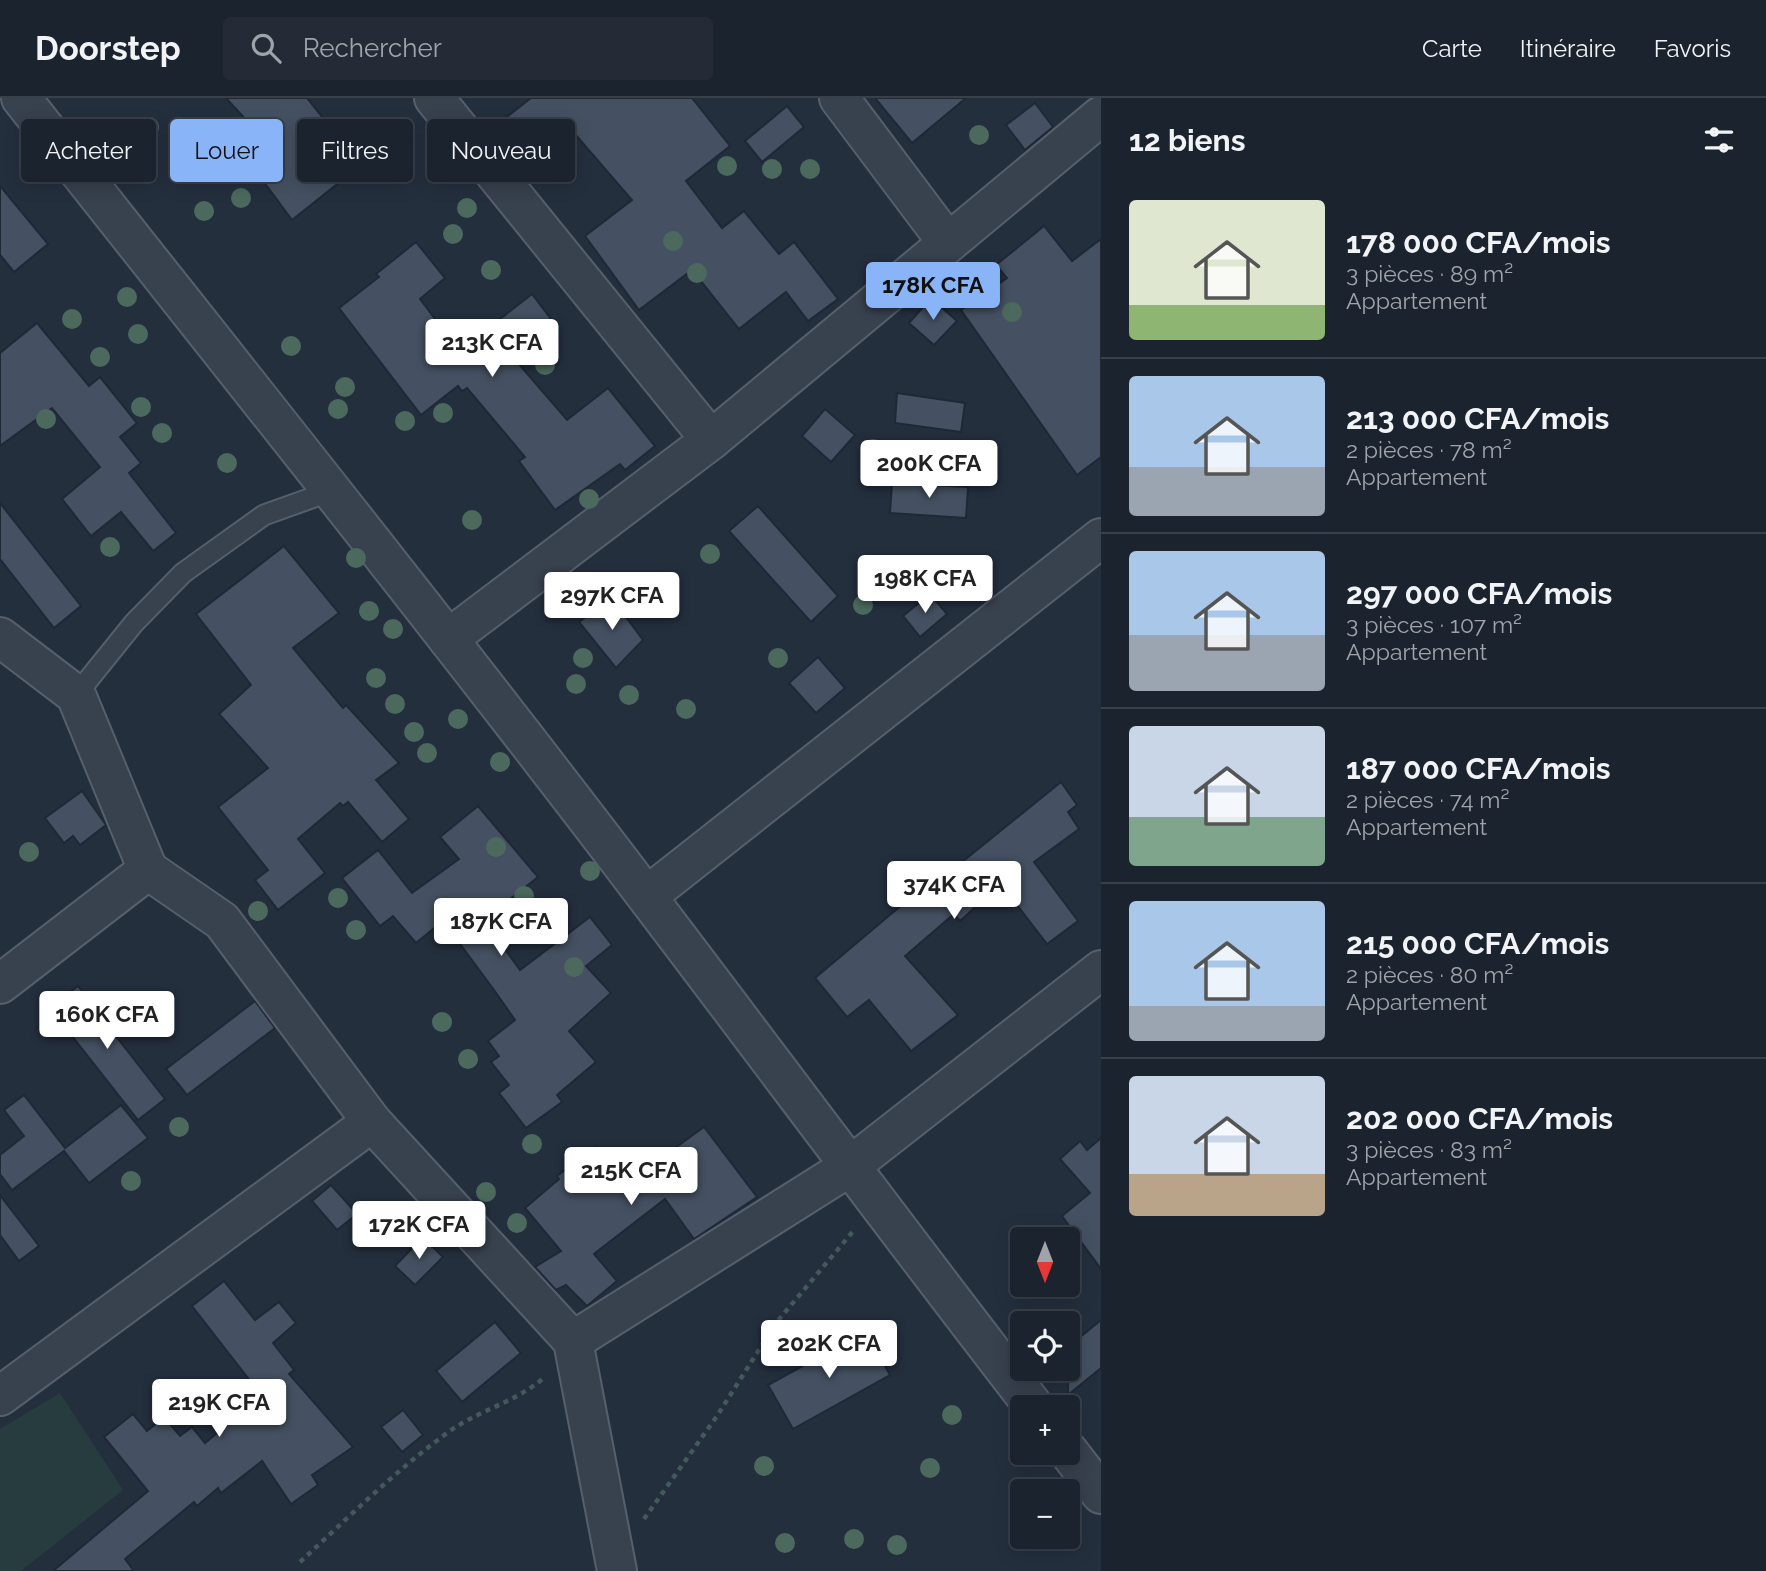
<!DOCTYPE html>
<html lang="fr">
<meta charset="utf-8">
<style>
:root{--surface:#1b232e;--page:#242b36;--text:#f1f3f6;--muted:#a0a4aa;--line:#39404a;--accent:#8ab4f8}
body{margin:0;font-family:Raleway,sans-serif;background:var(--page);color:var(--text);height:100vh;display:flex;flex-direction:column;font-size:26px;white-space:nowrap}
*{box-sizing:border-box;margin:0}
p{font-size:23px;color:var(--muted)}
.icon{flex:none;width:38px;height:38px;fill:none;stroke:currentColor;stroke-width:2;stroke-linecap:round;stroke-linejoin:round}
.map{position:relative;flex:1;overflow:hidden}
.side{display:flex;flex-direction:column;background:var(--surface);width:665px}
.side>*{flex:none}
.banner{position:absolute;left:21px;top:21px;width:665px;height:63px;display:flex;gap:14px}
.needle{width:46px;rotate:180deg}
.fabs{position:absolute;left:1010px;top:1129px;display:grid;gap:14px}
.fabs a{display:grid;place-items:center;width:70px;height:70px;border-radius:7px;background:var(--surface);box-shadow:0 4px 18px #0003,0 0 0 2px var(--line);font-size:35px}
.price{position:absolute;translate:-50% -60px;padding:0 16px;border-radius:7px;background:#fff;color:#222;font-size:23px;line-height:46px;filter:drop-shadow(0 2px 4px #0008)}
.price::after{content:'';position:absolute;left:50%;top:42px;width:21px;height:16px;margin-left:-10px;background:inherit;clip-path:polygon(0 0,100% 0,50% 100%)}
.price.selected{background:var(--accent);color:#111}
ul{padding:0;list-style:none}
li{display:flex;align-items:center;gap:21px;height:175px;padding:0 28px}
li+li{border-top:2px solid var(--line)}
li span{display:grid;place-items:center;flex:none;width:196px;height:140px;border-radius:7px;color:#555}
li>.icon{margin-inline-start:auto}
span .icon{width:84px;height:84px;fill:#fffc;stroke-width:1}
li b{font-size:30px}
h2{display:flex;justify-content:space-between;align-items:center;height:84px;padding:0 28px;font-size:30px}
.tag{padding:0 24px;border-radius:7px;background:var(--surface);box-shadow:0 4px 18px #0003,0 0 0 2px var(--line);font-size:24px;line-height:63px}
.tag.selected{background:var(--accent);color:#111}
header{display:flex;align-items:center;gap:42px;box-sizing:border-box;height:98px;padding:0 35px;background:var(--surface);border-bottom:2px solid var(--line)}
header strong{font-size:33px}
nav{display:flex;gap:38px;margin-inline-start:auto;font-size:24px}
.search{width:490px;height:63px;background:var(--page);display:flex;align-items:center;gap:18px;box-sizing:border-box;padding:0 24px;border-radius:7px;color:var(--muted);font-size:26px}
main{display:flex;flex:1;min-height:0}
.map>svg:first-child{display:block}
.green{fill:#263c3f}
.building{fill:#455162;stroke:#1f2835;stroke-width:2}
.lines{fill:none;stroke-linecap:round;stroke-linejoin:round}
.service-casing{stroke:#565f6c;stroke-width:23}
.minor-casing{stroke:#565f6c;stroke-width:42}
.path{stroke:#44595c;stroke-width:4.5;stroke-dasharray:5 5;stroke-linecap:butt}
.service{stroke:#38414e;stroke-width:19}
.minor{stroke:#38414e;stroke-width:38}
.tree{fill:#4b6a5d}
</style>
<header>
<strong>Doorstep</strong>
<div class="search"><svg class="icon" aria-label="search" viewBox="0 0 24 24"><circle cx="10" cy="10" r="6"/><path d="M15 15l6 6"/></svg>Rechercher</div>
<nav><a>Carte</a><a>Itinéraire</a><a>Favoris</a></nav>
</header>
<main>
<div class="map">
<svg width="1101" height="1473" viewBox="0 0 1101 1473">
<rect width="100%" height="100%" fill="#242f3e"/>
<polygon class="green" points="60,1295 123,1392 21,1473 0,1473 0,1331"/>
<g class="building">
<polygon points="226,0 307,0 361,67 292,122 249,64 271,49"/>
<polygon points="531,0 692,0 730,48 686,83 722,130 744,113 779,156 794,144 838,201 808,223 786,194 739,231 692,172 639,212 585,138 632,102 563,22 527,50 504,21"/>
<polygon points="875,0 966,0 912,45"/>
<polygon points="1035,5 1053,29 1025,52 1006,27"/>
<polygon points="787,8 804,29 762,64 745,43"/>
<polygon points="0,88 48,146 14,174 0,157"/>
<polygon points="1044,128 1072,163 1101,141 1101,359 1077,377 961,212 1007,180 996,167"/>
<polygon points="416,144 445,180 420,201 459,253 532,196 554,225 511,257 567,322 608,290 655,348 625,372 620,366 555,412 519,363 525,359 467,290 462,293 458,288 421,317 339,210 379,179 376,176"/>
<polygon points="931,200 957,223 934,247 909,225"/>
<polygon points="37,225 89,288 100,279 137,325 120,339 141,365 129,375 176,435 153,453 121,414 91,438 62,401 100,369 52,310 0,348 0,255"/>
<polygon points="897,295 965,305 961,334 895,325"/>
<polygon points="825,311 855,337 831,364 802,338"/>
<polygon points="892,385 968,389 966,420 890,415"/>
<polygon points="0,405 81,508 54,530 0,461"/>
<polygon points="758,408 838,498 811,524 729,433"/>
<polygon points="284,448 339,515 293,550 343,610 346,607 399,665 376,682 409,721 382,744 348,704 343,708 340,705 298,741 325,775 278,812 255,782 268,772 218,709 268,670 219,616 251,587 196,516"/>
<polygon points="930,496 947,516 920,539 903,518"/>
<polygon points="611,499 643,542 616,570 579,524"/>
<polygon points="818,559 845,590 816,615 789,585"/>
<polygon points="1061,684 1077,707 1068,714 1079,731 1034,764 1078,823 1047,846 1001,786 960,823 954,816 905,858 958,917 911,953 869,902 847,919 815,880 928,785 931,789"/>
<polygon points="82,693 106,727 80,747 73,738 64,745 45,720"/>
<polygon points="478,708 538,779 484,822 520,872 590,819 612,847 586,868 611,895 569,933 596,964 557,997 562,1004 526,1030 499,995 509,987 491,964 499,958 488,943 515,922 494,892 443,823 416,845 393,818 380,828 342,780 378,752 412,795 459,761 440,739"/>
<polygon points="78,888 94,908 100,904 117,927 111,932 165,1001 138,1022 50,910"/>
<polygon points="255,903 275,930 187,997 166,971"/>
<polygon points="24,997 65,1050 121,1007 148,1040 89,1085 64,1053 12,1092 0,1076 0,1057 24,1038 4,1012"/>
<polygon points="704,1029 757,1099 694,1141 665,1101 594,1156 617,1183 587,1208 566,1187 556,1192 535,1169 561,1153 525,1110 559,1081 557,1078 596,1048 625,1086"/>
<polygon points="1101,1040 1101,1171 1062,1118 1090,1095 1060,1061 1080,1043 1087,1052"/>
<polygon points="331,1087 357,1116 337,1132 312,1103"/>
<polygon points="0,1097 39,1148 19,1163 0,1137"/>
<polygon points="423,1139 443,1159 415,1187 395,1168"/>
<polygon points="224,1183 255,1222 279,1204 296,1225 273,1245 294,1272 289,1276 353,1349 312,1377 318,1387 291,1406 262,1363 221,1395 218,1390 197,1408 194,1404 125,1461 134,1473 53,1473 148,1393 104,1339 133,1316 147,1333 164,1319 180,1338 192,1329 205,1345 262,1298 192,1208"/>
<polygon points="1101,1222 1101,1270 1068,1297 1068,1249"/>
<polygon points="495,1224 521,1255 462,1304 436,1273"/>
<polygon points="866,1233 890,1277 793,1331 768,1287"/>
<polygon points="403,1312 423,1337 402,1354 381,1329"/>
</g>
<g class="lines">
<g class="service-casing">
<polyline id="service" points="76,597 134,525 183,475 264,417 331,393"/>
</g>
<g class="minor-casing">
<g id="minor">
<path d="M 21,0 C 230,265 442,529 647,799 C 776,969 903,1140 1034,1309"/>
<polyline points="434,0 711,342"/>
<polyline points="839,0 948,145"/>
<polyline points="0,539 76,597 148,772 222,823 372,1024 573,1243 617,1473"/>
<polyline points="448,541 711,342 1101,18"/>
<polyline points="647,798 1101,440"/>
<polyline points="0,886 148,772"/>
<polyline points="573,1243 849,1069 1101,872"/>
<polyline points="0,1298 372,1024"/>
<polyline points="1068,1353 1101,1396"/>
</g>
</g>
<g class="path">
<polyline points="644,1421 717,1318 776,1225 855,1131"/>
<path d="M 300,1464 C 348,1420 394,1374 447,1335 C 480,1311 513,1306 545,1279"/>
</g>
<use href="#service" class="service"/>
<use href="#minor" class="minor"/>
</g>
<g class="tree">
<circle cx="149" cy="29" r="10"/>
<circle cx="979" cy="37" r="10"/>
<circle cx="727" cy="68" r="10"/>
<circle cx="772" cy="71" r="10"/>
<circle cx="810" cy="71" r="10"/>
<circle cx="241" cy="100" r="10"/>
<circle cx="467" cy="110" r="10"/>
<circle cx="204" cy="113" r="10"/>
<circle cx="453" cy="136" r="10"/>
<circle cx="673" cy="143" r="10"/>
<circle cx="491" cy="172" r="10"/>
<circle cx="697" cy="175" r="10"/>
<circle cx="127" cy="199" r="10"/>
<circle cx="1012" cy="214" r="10"/>
<circle cx="72" cy="221" r="10"/>
<circle cx="138" cy="236" r="10"/>
<circle cx="291" cy="248" r="10"/>
<circle cx="100" cy="259" r="10"/>
<circle cx="545" cy="267" r="10"/>
<circle cx="345" cy="289" r="10"/>
<circle cx="141" cy="309" r="10"/>
<circle cx="338" cy="311" r="10"/>
<circle cx="443" cy="315" r="10"/>
<circle cx="46" cy="321" r="10"/>
<circle cx="405" cy="323" r="10"/>
<circle cx="162" cy="335" r="10"/>
<circle cx="873" cy="351" r="10"/>
<circle cx="227" cy="365" r="10"/>
<circle cx="589" cy="401" r="10"/>
<circle cx="472" cy="422" r="10"/>
<circle cx="110" cy="449" r="10"/>
<circle cx="710" cy="456" r="10"/>
<circle cx="356" cy="460" r="10"/>
<circle cx="863" cy="507" r="10"/>
<circle cx="369" cy="513" r="10"/>
<circle cx="393" cy="531" r="10"/>
<circle cx="583" cy="560" r="10"/>
<circle cx="778" cy="560" r="10"/>
<circle cx="376" cy="580" r="10"/>
<circle cx="576" cy="586" r="10"/>
<circle cx="629" cy="597" r="10"/>
<circle cx="395" cy="606" r="10"/>
<circle cx="686" cy="611" r="10"/>
<circle cx="458" cy="621" r="10"/>
<circle cx="414" cy="634" r="10"/>
<circle cx="427" cy="655" r="10"/>
<circle cx="500" cy="664" r="10"/>
<circle cx="496" cy="749" r="10"/>
<circle cx="29" cy="754" r="10"/>
<circle cx="590" cy="773" r="10"/>
<circle cx="524" cy="798" r="10"/>
<circle cx="338" cy="800" r="10"/>
<circle cx="258" cy="813" r="10"/>
<circle cx="356" cy="832" r="10"/>
<circle cx="574" cy="869" r="10"/>
<circle cx="442" cy="924" r="10"/>
<circle cx="468" cy="961" r="10"/>
<circle cx="179" cy="1029" r="10"/>
<circle cx="532" cy="1046" r="10"/>
<circle cx="131" cy="1083" r="10"/>
<circle cx="486" cy="1094" r="10"/>
<circle cx="517" cy="1125" r="10"/>
<circle cx="952" cy="1317" r="10"/>
<circle cx="764" cy="1368" r="10"/>
<circle cx="930" cy="1370" r="10"/>
<circle cx="854" cy="1441" r="10"/>
<circle cx="785" cy="1445" r="10"/>
<circle cx="897" cy="1447" r="10"/>
</g>
</svg>
<div class="fabs">
<a><svg class="needle" viewBox="-14 -14 28 28"><path d="M0-13l5 13h-10z" fill="#e53935"/><path d="M0 13l5-13h-10z" fill="#a0a4aa"/></svg></a>
<a><svg class="icon" aria-label="locate" viewBox="0 0 24 24"><circle cx="12" cy="12" r="6"/><path d="M12 2v4M12 18v4M2 12h4M18 12h4"/></svg></a>
<a>+</a>
<a>−</a>
</div>
<b class="price selected" style="left:933px;top:224px">178K CFA</b>
<b class="price" style="left:492px;top:281px">213K CFA</b>
<b class="price" style="left:929px;top:402px">200K CFA</b>
<b class="price" style="left:925px;top:517px">198K CFA</b>
<b class="price" style="left:612px;top:534px">297K CFA</b>
<b class="price" style="left:954px;top:823px">374K CFA</b>
<b class="price" style="left:501px;top:860px">187K CFA</b>
<b class="price" style="left:107px;top:953px">160K CFA</b>
<b class="price" style="left:631px;top:1109px">215K CFA</b>
<b class="price" style="left:419px;top:1163px">172K CFA</b>
<b class="price" style="left:829px;top:1282px">202K CFA</b>
<b class="price" style="left:219px;top:1341px">219K CFA</b>
<div class="banner">
<a class="tag">Acheter</a>
<a class="tag selected">Louer</a>
<a class="tag">Filtres</a>
<a class="tag">Nouveau</a>
</div>
</div>
<section class="side">
<h2>12 biens<svg class="icon" aria-label="filters" viewBox="0 0 24 24"><path d="M4 7h16M4 17h16"/><circle cx="9" cy="7" r="2"/><circle cx="15" cy="17" r="2"/></svg></h2>
<ul>
<li><span style="background:linear-gradient(#dfe7d0 75%,#8fb573 0)"><svg class="icon" aria-label="home" viewBox="0 0 24 24"><path d="M3 11l9-7 9 7M6 9v11h12V9"/></svg></span><div><b>178 000 CFA/mois</b><p>3 pièces · 89 m²</p><p>Appartement</p></div></li>
<li><span style="background:linear-gradient(#a9c7e8 65%,#9aa5b1 0)"><svg class="icon" aria-label="home" viewBox="0 0 24 24"><path d="M3 11l9-7 9 7M6 9v11h12V9"/></svg></span><div><b>213 000 CFA/mois</b><p>2 pièces · 78 m²</p><p>Appartement</p></div></li>
<li><span style="background:linear-gradient(#a9c7e8 60%,#9aa5b1 0)"><svg class="icon" aria-label="home" viewBox="0 0 24 24"><path d="M3 11l9-7 9 7M6 9v11h12V9"/></svg></span><div><b>297 000 CFA/mois</b><p>3 pièces · 107 m²</p><p>Appartement</p></div></li>
<li><span style="background:linear-gradient(#c9d6e8 65%,#7fa58c 0)"><svg class="icon" aria-label="home" viewBox="0 0 24 24"><path d="M3 11l9-7 9 7M6 9v11h12V9"/></svg></span><div><b>187 000 CFA/mois</b><p>2 pièces · 74 m²</p><p>Appartement</p></div></li>
<li><span style="background:linear-gradient(#a9c7e8 75%,#9aa5b1 0)"><svg class="icon" aria-label="home" viewBox="0 0 24 24"><path d="M3 11l9-7 9 7M6 9v11h12V9"/></svg></span><div><b>215 000 CFA/mois</b><p>2 pièces · 80 m²</p><p>Appartement</p></div></li>
<li><span style="background:linear-gradient(#c9d6e8 70%,#b9a48a 0)"><svg class="icon" aria-label="home" viewBox="0 0 24 24"><path d="M3 11l9-7 9 7M6 9v11h12V9"/></svg></span><div><b>202 000 CFA/mois</b><p>3 pièces · 83 m²</p><p>Appartement</p></div></li>
</ul>
</section>
</main>
